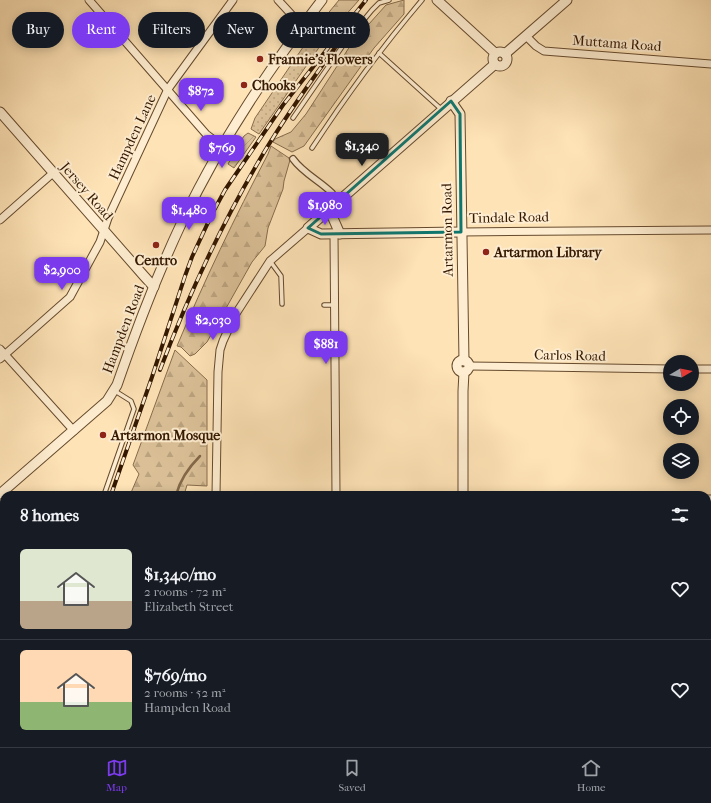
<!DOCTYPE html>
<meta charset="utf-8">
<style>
:root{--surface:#171b24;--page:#20242c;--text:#f1f3f6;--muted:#9ea1a6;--line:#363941;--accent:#7c3aed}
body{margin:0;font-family:"IM FELL French Canon",serif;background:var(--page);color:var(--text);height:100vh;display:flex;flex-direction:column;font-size:15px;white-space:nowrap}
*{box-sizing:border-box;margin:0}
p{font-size:13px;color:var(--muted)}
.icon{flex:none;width:22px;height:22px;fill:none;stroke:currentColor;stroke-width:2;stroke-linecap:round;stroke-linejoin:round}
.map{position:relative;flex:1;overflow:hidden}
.side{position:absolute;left:0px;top:491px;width:711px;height:256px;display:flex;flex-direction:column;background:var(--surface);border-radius:12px 12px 0 0;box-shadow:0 2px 10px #0003}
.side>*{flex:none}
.banner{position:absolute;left:12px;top:12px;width:400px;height:36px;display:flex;gap:8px}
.needle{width:26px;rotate:80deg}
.fabs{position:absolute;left:663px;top:355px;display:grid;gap:8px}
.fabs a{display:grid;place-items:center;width:36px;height:36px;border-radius:50%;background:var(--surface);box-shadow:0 2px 10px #0003;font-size:20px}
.price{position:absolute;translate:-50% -34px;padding:0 9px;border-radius:8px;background:var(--accent);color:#fff;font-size:13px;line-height:26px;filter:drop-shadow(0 1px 2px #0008)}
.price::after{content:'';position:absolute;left:50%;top:24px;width:12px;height:9px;margin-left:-6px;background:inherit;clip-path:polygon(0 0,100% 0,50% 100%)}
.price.on{background:#222;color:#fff}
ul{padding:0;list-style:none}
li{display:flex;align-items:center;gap:12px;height:100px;padding:0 20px}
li+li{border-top:1px solid var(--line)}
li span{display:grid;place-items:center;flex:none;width:112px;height:80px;border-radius:6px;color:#555}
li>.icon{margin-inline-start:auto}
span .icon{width:48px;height:48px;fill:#fffc;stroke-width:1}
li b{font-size:17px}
h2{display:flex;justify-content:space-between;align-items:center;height:48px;padding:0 20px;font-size:17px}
.pill{padding:0 14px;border-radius:18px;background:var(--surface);box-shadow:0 2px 10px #0003;font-size:14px;line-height:36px}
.pill.on{background:var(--accent);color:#fff}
.tab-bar{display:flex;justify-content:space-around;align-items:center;height:56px;border-top:1px solid var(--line);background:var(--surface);font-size:11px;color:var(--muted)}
.tab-bar a{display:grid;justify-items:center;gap:2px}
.tab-bar .on{color:var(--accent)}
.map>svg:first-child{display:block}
.grass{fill:url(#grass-dots);stroke:#876c4c}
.forest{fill:url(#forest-firs);stroke:#876c4c}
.garden{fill:url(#garden-furrows);stroke:#876c4c}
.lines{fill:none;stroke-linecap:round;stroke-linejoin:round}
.stream{stroke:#836848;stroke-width:2.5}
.service-casing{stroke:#664a2e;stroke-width:5.5}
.pedestrian-casing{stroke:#664a2e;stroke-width:8}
.minor-casing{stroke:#664a2e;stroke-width:9}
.tertiary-casing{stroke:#664a2e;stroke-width:11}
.service{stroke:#feedd0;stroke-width:3.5}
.pedestrian{stroke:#feedd0;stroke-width:5.5}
.minor{stroke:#feedd0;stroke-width:7}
.tertiary{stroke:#feedd0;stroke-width:9}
.rail-casing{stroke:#331700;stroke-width:4}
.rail{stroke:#feedd0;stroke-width:2.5;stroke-dasharray:8;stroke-linecap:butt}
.marked{fill:none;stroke:#0f766e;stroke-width:3;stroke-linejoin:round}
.poi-dot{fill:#8f2418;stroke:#feedd0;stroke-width:1.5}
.labels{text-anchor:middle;stroke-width:4;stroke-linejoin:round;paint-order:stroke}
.street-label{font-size:14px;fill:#331700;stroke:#feedd0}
.poi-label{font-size:14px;font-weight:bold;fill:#331700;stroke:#feedd0;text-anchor:start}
</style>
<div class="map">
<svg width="711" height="747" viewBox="0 0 711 747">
<defs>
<pattern id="grass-dots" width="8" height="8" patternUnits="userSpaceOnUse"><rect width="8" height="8" fill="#dbc097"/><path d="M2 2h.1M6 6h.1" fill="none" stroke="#bca480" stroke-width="1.8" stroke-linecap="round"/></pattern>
<pattern id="forest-firs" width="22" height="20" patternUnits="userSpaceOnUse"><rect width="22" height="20" fill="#dbc097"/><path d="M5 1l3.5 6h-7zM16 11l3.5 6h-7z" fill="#bca480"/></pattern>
<pattern id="garden-furrows" width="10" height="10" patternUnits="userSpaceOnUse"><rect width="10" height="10" fill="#dbc097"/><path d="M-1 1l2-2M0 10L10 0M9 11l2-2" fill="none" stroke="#bca480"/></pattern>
</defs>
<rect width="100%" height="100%" fill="#fee3b6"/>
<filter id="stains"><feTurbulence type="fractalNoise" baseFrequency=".005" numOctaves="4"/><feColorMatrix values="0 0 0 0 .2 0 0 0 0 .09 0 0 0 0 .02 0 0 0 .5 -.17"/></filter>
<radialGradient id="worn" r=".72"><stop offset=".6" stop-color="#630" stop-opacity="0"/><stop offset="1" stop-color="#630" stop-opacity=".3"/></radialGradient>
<polygon class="grass" points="316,28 327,36 259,134 251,129 255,118"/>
<g class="forest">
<polygon points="339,0 359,0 327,36 316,28"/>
<polygon points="404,0 404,14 374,48 304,146 292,152 273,142 275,139 291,132 306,114 352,43 386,5"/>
<path d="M 271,146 L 289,158 L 290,160 L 284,181 L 283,189 L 268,228 L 265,246 L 252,262 L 207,342 L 195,354 L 190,356 L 181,347 L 177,346 C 204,281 235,217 268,154 Z"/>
<polygon points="175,350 207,380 207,486 187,485 184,495 130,495 139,474 133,465"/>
<polygon points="4,721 4,743 8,743 7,747 0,747 0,732"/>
<polygon points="44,743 155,743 155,747 42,747"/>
</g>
<polygon class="garden" points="248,133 256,137 234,168 228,164 244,136"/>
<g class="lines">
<g class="stream">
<path d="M 176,495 C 180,480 189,467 200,456"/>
<polyline points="96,747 97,743"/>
</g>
<g class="service-casing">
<g id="service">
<polyline points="379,53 441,109"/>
<polyline points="293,118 344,44 372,10 379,3 389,0"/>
<path d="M 312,148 C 346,96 382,47 422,0"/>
<polyline points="270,261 281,276 282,304"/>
<polyline points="324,305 335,305"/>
<polyline points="104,495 134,409 131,401 115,391"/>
<polyline points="16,747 17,743"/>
</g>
</g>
<g class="pedestrian-casing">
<path id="pedestrian" d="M 293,159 C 303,173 320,181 332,193"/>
</g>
<g class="minor-casing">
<g id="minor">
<polyline points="89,0 206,134 223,147"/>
<polyline points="278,0 302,26"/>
<polyline points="526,36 536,46 544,51 711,64"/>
<polyline points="0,220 53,173"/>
<polyline points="461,232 711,230"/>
<polyline points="334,234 336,495"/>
<polyline points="0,349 74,431"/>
<polyline points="0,359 70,297 100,242 108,218 168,89 233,0"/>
<polyline points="469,366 670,369"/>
<polyline points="692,369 711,369"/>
<polyline points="216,495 218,372 220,350 223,341 235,315 270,261 308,228"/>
<polyline points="707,499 711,499"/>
<polyline points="0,621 4,622"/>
<polyline points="707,633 711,632"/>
<polyline points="0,712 4,701"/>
<polyline points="218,743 218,747"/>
<polyline points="600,743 600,747"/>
</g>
</g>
<g class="tertiary-casing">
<g id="tertiary">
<polyline points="437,0 495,53"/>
<circle cx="500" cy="59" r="7"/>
<polyline points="505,54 567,0"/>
<polyline points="451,101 460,114 464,361"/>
<polyline points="0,112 144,276 154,287"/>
<polyline points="329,209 340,234"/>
<polyline points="461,232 321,234 308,228 495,64"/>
<circle cx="463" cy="366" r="6"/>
<path d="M 0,494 L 107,401 L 117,385 C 136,330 157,275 182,222 C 218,146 270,67 322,0"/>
<polyline points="463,495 463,391 464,372"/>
<polyline points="465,743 465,747"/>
</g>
</g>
<use href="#service" class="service"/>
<use href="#pedestrian" class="pedestrian"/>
<use href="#minor" class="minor"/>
<use href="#tertiary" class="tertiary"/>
<g class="rail-casing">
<g id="rail">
<path d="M 160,370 C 188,296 222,223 263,154 C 287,114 315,75 343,37"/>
<polyline points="111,495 152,377 185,276 192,257 212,214 225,190 283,105 366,0"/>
<polyline points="24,747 26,743"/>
</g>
</g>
<use href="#rail" class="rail"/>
</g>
<path class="marked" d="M 451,101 L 460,114 L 461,232 L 321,234 L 308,228 Z"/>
<g class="poi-dot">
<circle cx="260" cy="59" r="4"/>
<circle cx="244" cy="85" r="4"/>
<circle cx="156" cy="245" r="4"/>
<circle cx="486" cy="252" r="4"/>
<circle cx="103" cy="435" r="4"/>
</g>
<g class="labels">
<g class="street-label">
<text transform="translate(617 43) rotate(4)" y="5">Muttama Road</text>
<text transform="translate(132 137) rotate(-65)" y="5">Hampden Lane</text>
<text transform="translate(87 191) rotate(49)" y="5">Jersey Road</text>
<text transform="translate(509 217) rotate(-1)" y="5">Tindale Road</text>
<text transform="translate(447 230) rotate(-91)" y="5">Artarmon Road</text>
<text transform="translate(123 329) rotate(-69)" y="5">Hampden Road</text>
<text transform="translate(570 355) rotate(1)" y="5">Carlos Road</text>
</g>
<g class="poi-label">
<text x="268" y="64">Frannie's Flowers</text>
<text x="252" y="90">Chooks</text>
<text x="494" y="257">Artarmon Library</text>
<text x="156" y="265" text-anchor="middle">Centro</text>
<text x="111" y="440">Artarmon Mosque</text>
</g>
</g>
<rect width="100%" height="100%" filter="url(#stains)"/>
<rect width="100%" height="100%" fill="url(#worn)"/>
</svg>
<div class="fabs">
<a><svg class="needle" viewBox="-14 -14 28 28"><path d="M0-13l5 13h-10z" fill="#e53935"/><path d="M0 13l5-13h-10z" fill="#9ea1a6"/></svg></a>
<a><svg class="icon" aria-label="locate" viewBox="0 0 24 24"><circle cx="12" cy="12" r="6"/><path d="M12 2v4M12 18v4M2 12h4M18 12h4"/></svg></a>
<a><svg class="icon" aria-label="layers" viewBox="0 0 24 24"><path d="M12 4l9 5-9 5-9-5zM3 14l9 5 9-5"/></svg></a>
</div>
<b class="price" style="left:201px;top:112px">$872</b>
<b class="price on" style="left:362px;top:167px">$1,340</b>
<b class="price" style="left:222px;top:169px">$769</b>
<b class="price" style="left:325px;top:226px">$1,980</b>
<b class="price" style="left:189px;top:231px">$1,480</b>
<b class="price" style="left:62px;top:291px">$2,900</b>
<b class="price" style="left:213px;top:341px">$2,030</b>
<b class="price" style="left:326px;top:365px">$881</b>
<div class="banner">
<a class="pill">Buy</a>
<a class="pill on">Rent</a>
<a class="pill">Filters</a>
<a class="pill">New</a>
<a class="pill">Apartment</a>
</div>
<section class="side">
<h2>8 homes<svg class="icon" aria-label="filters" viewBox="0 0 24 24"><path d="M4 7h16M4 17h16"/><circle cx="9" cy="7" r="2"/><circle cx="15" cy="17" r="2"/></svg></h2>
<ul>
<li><span style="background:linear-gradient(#dfe7d0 65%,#b9a48a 0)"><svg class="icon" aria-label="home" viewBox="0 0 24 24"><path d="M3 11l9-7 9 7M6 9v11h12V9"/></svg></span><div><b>$1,340/mo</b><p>2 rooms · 72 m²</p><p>Elizabeth Street</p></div><svg class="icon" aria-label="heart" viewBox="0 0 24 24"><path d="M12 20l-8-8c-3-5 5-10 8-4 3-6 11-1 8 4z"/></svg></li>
<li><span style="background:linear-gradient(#ffd9b3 65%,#8fb573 0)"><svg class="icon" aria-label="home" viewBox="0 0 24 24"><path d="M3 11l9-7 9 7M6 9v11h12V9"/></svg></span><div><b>$769/mo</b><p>2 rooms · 52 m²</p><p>Hampden Road</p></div><svg class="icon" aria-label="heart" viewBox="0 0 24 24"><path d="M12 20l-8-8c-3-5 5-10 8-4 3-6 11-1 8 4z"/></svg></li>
</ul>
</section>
</div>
<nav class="tab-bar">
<a class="on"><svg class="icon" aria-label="map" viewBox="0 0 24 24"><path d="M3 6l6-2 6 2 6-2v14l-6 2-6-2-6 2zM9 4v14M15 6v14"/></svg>Map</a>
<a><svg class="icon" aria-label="saved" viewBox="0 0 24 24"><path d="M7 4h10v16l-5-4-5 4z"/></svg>Saved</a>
<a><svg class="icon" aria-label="home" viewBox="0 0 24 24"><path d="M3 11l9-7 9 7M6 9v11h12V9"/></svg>Home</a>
</nav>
